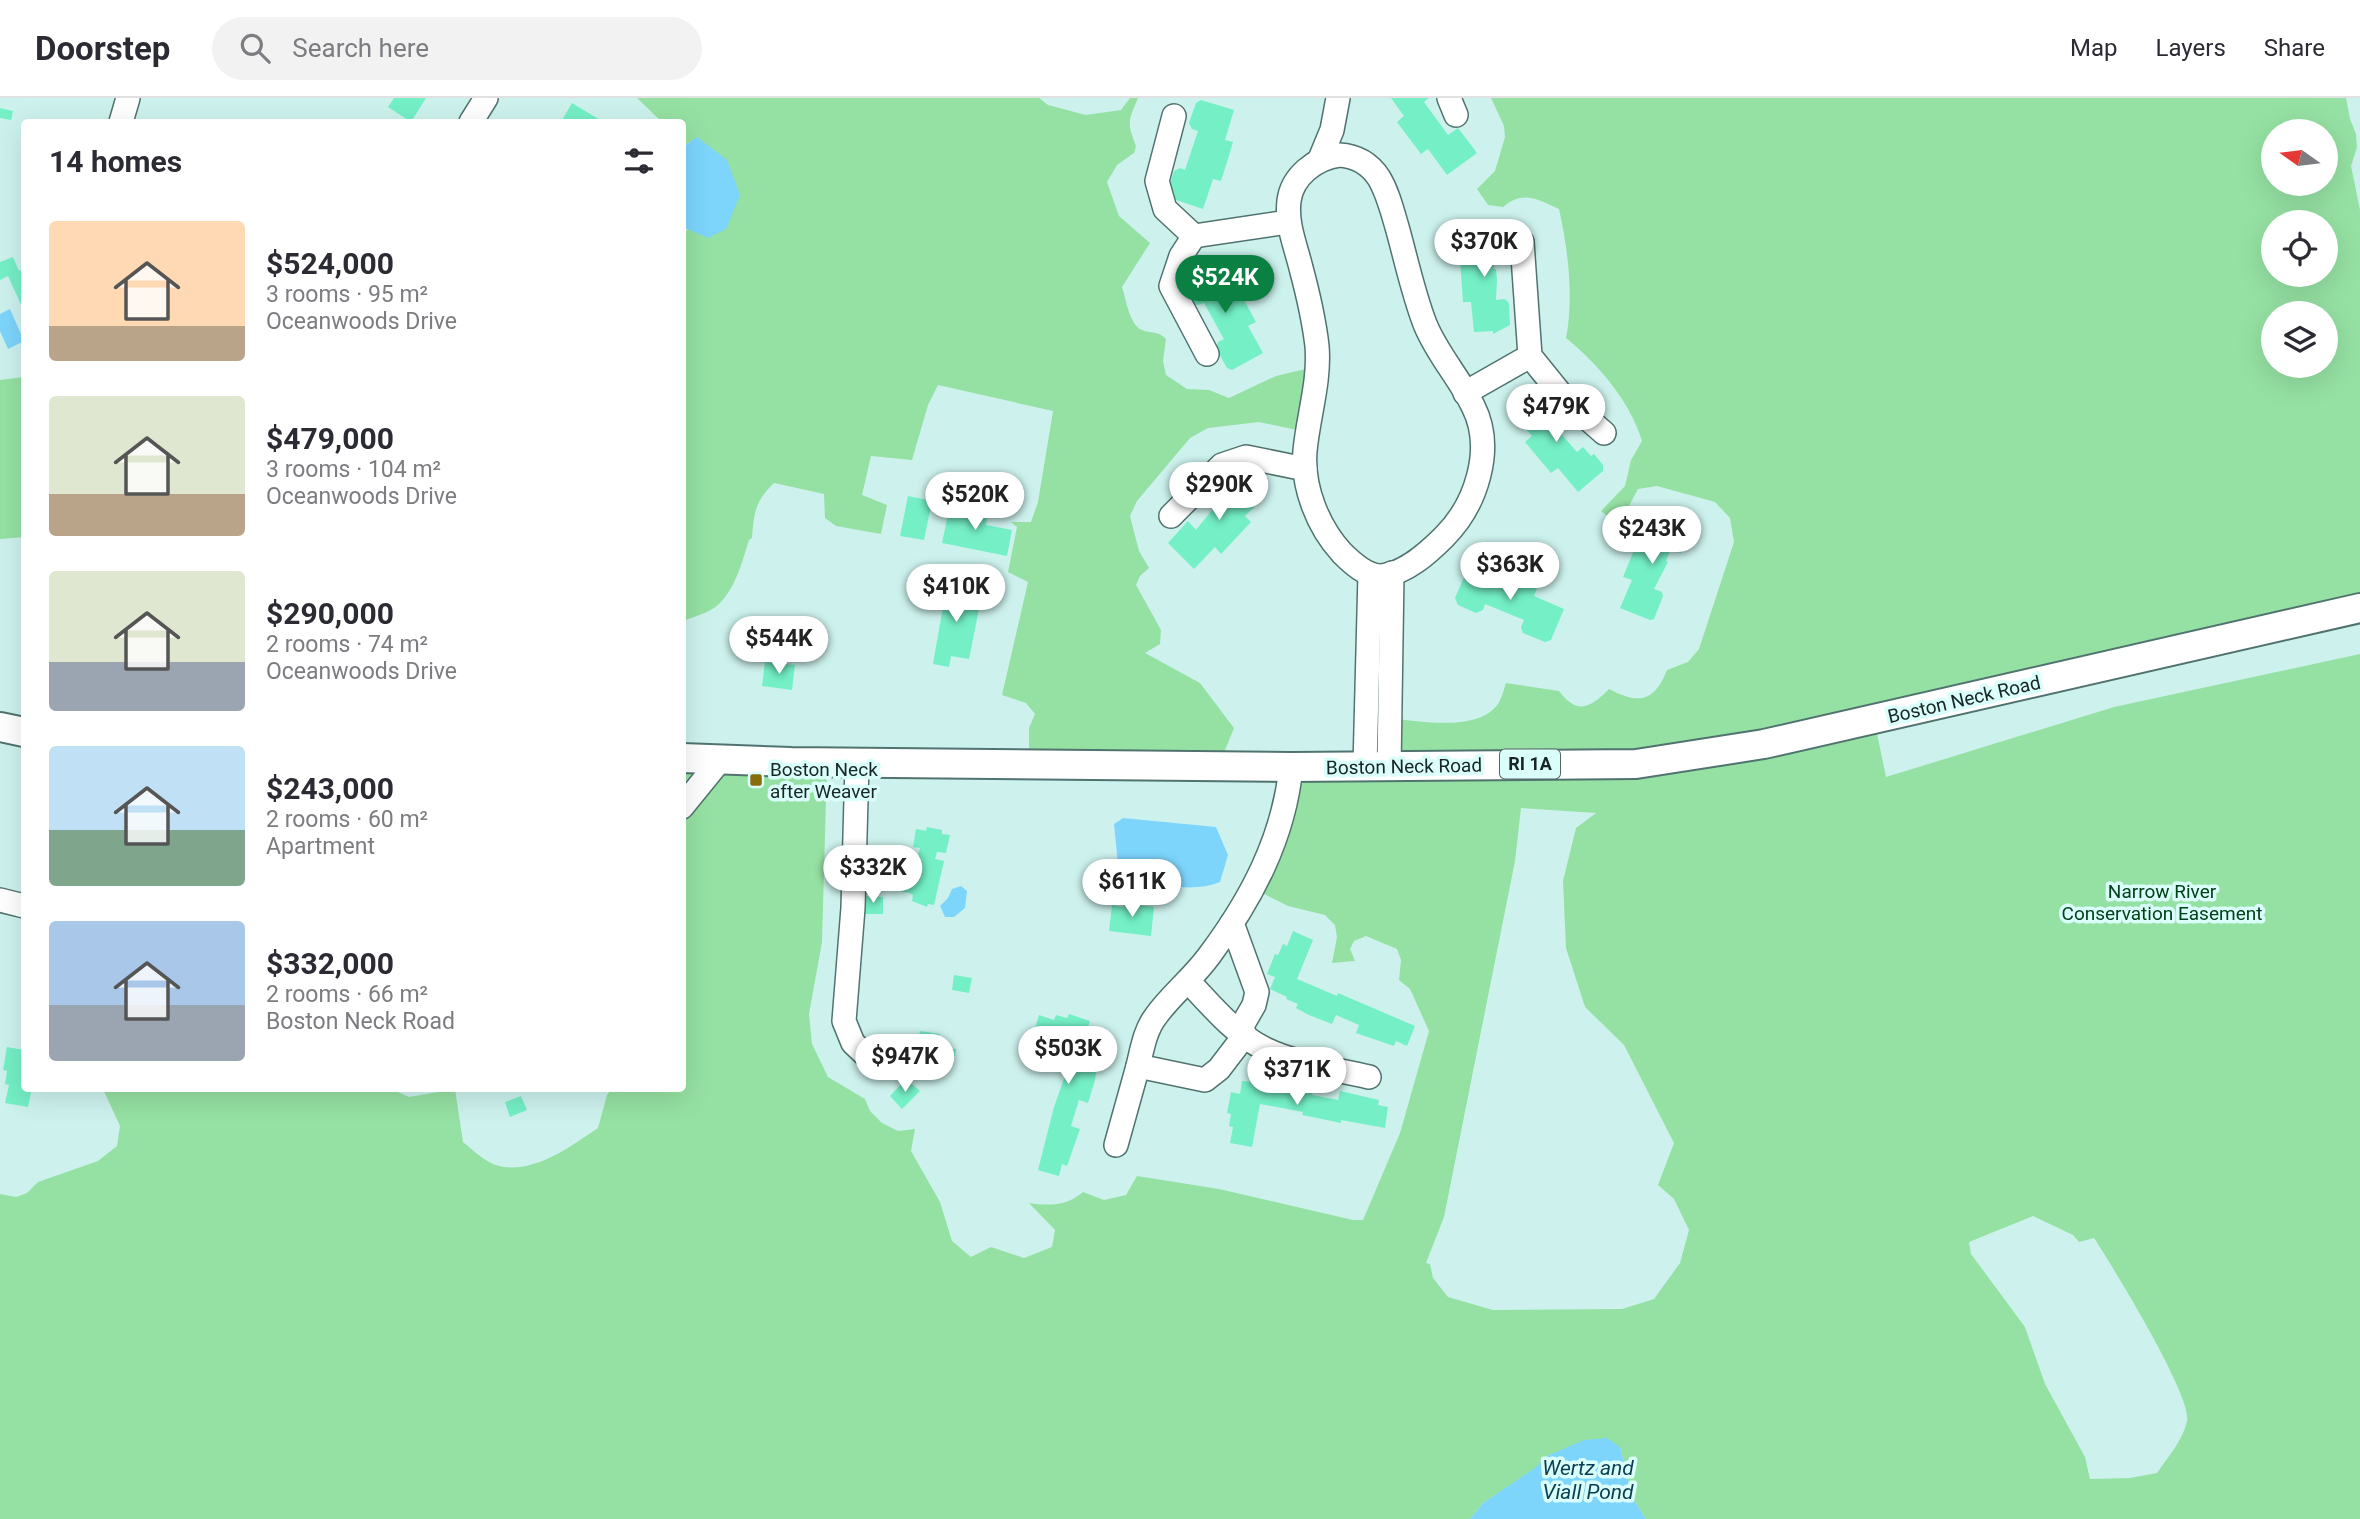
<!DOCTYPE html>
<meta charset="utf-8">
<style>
:root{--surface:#fff;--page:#f2f2f3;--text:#2b2b33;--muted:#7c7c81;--line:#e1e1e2;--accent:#0b8043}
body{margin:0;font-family:Roboto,sans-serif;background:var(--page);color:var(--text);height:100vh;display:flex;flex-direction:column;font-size:26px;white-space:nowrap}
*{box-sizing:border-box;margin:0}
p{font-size:23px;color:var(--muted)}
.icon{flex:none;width:38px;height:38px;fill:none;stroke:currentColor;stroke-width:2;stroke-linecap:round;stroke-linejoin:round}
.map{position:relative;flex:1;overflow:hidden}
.panel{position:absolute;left:21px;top:21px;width:665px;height:973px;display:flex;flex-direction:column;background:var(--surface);border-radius:7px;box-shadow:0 7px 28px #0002}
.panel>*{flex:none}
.needle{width:46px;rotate:284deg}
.buttons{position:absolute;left:2261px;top:21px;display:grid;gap:14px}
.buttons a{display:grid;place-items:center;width:77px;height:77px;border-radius:50%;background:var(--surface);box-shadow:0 7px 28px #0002;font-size:35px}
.price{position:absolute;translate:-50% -60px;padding:0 16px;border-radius:24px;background:#fff;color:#222;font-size:23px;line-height:46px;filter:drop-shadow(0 2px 4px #0008)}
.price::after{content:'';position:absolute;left:50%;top:42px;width:21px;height:16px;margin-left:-10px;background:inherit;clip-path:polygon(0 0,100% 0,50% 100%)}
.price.selected{background:var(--accent);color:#fff}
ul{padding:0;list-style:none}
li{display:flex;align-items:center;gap:21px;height:175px;padding:0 28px}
li span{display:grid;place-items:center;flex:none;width:196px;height:140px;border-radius:7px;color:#555}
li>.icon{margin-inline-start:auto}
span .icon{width:84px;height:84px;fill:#fffc;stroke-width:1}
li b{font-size:30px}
h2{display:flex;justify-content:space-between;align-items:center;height:84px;padding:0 28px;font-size:30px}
header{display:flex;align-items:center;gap:42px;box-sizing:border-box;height:98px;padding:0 35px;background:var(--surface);border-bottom:2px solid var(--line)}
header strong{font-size:33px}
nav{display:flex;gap:38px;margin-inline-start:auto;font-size:24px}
.search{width:490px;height:63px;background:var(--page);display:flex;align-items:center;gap:18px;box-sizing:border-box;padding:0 24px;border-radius:38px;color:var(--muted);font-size:26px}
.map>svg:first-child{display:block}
.green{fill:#95e1a3;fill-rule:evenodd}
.water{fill:#7dd5fc}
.building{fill:#74efc6}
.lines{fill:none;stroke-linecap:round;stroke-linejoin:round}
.minor-casing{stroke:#517370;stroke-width:26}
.major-casing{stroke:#517370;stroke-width:32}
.minor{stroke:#fff;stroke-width:23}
.major{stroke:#fff;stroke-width:28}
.poi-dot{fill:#896c0c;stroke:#dafffb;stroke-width:2.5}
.labels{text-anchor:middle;stroke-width:7;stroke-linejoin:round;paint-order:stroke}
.shield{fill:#dafffb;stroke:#526664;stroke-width:2}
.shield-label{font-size:18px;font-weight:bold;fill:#172524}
.street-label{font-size:19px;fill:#172524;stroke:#dafffb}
.poi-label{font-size:19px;fill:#172524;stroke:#dafffb;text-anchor:start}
.park-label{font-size:19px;fill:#004117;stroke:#dafffb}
.water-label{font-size:21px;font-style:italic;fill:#083e52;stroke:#dafffb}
</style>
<header>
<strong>Doorstep</strong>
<div class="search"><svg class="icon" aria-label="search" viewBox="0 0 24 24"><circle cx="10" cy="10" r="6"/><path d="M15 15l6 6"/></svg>Search here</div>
<nav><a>Map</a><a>Layers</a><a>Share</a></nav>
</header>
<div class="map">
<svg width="2360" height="1421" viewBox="0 0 2360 1421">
<rect width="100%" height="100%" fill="#cdf2ee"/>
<g class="green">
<path d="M 637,0 L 1039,0 L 1048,7 L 1086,17 L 1121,12 L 1130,0 L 1138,0 C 1128,24 1127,24 1136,48 L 1134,55 L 1117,67 L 1107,84 L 1119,118 L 1150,145 L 1122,189 C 1126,201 1129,224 1140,231 C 1149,236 1158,232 1166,241 L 1163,263 L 1166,277 L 1187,291 L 1209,292 L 1229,300 L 1276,278 L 1318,268 L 1311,335 L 1259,324 L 1208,330 L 1190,340 L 1137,403 L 1130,418 L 1139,453 L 1149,470 L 1140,478 L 1136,487 L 1161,532 L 1160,546 L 1145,555 L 1200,585 L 1234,630 L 1219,667 L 1029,665 L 1029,630 L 1035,616 L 1026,605 L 1002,597 L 1028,484 L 1008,474 L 1017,429 L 1011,424 L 1031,424 L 1038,404 L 1053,313 L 938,287 L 928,307 L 912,362 L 871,358 L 862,397 L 887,407 L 881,436 L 836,428 L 825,420 L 824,396 L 774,385 C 755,403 754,415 752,440 L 749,442 C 742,464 736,490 718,507 C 709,515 693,519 683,523 L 683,129 L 687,133 L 698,39 L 685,47 L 682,24 L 662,24 Z"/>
<path d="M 1491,0 L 2346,0 L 2350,21 L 2356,36 L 2357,49 L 2351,68 L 2360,112 L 2360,511 L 1876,631 L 1886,679 L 2114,609 L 2360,556 L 2360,1421 L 1646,1421 L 1633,1401 L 1620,1349 L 1549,1357 L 1536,1370 L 1483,1405 L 1470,1421 L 0,1421 L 0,1096 L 16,1099 L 27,1095 L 38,1084 L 98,1063 L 117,1048 L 120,1028 L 103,991 L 389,990 L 409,999 L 455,991 L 463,1044 C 475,1054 488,1067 504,1069 C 539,1073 571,1048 598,1030 L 607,997 L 612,991 L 682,990 L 683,661 L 827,665 L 822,844 L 809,916 L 812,946 L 828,979 L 865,1001 L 870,1013 L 882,1025 L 898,1033 L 915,1031 L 911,1053 L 940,1104 L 952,1143 L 971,1159 L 991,1149 L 1024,1160 L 1052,1149 L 1055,1132 L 1029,1105 C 1049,1108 1067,1108 1083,1094 L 1104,1102 L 1126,1097 L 1137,1078 L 1219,1091 L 1353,1122 L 1363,1122 L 1400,1035 L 1429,933 L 1410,891 L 1399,882 L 1401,862 L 1397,851 L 1366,838 L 1354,843 L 1350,851 L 1355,863 L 1332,865 L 1337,839 L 1335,827 L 1325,817 L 1288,808 L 1256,792 L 1291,675 L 1372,673 L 1377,595 L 1385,593 L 1397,621 C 1425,624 1479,633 1498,606 C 1502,600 1504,591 1506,585 L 1559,593 C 1578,618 1591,609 1609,591 C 1638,606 1654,605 1667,572 L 1688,564 L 1699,551 L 1734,444 L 1730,420 L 1715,404 L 1657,388 L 1638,391 L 1619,427 L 1601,413 L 1625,388 L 1631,362 L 1642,343 C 1630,303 1598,266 1566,240 C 1574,199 1568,152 1559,111 C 1537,101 1523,92 1503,109 L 1488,107 L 1477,91 L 1495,73 L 1505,39 L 1504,28 ZM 2273,33 L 2326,33 L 2326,86 L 2273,86 ZM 2273,124 L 2326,124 L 2326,177 L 2273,177 ZM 2273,215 L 2326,215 L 2326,268 L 2273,268 ZM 1521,710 L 1596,715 L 1576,730 L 1563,783 L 1566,850 L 1585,909 L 1624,947 L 1674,1045 L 1658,1087 L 1674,1101 L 1689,1132 L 1680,1165 L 1654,1201 L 1622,1211 L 1493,1212 L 1448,1199 L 1433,1180 L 1430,1166 L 1426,1165 L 1444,1119 L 1515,763 ZM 2033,1118 L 2073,1137 L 2079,1144 L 2094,1140 C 2111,1166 2193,1299 2187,1323 C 2183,1342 2168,1359 2157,1375 L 2130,1380 L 2090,1381 L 2085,1359 L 2045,1286 L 2025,1229 L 1971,1156 L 1969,1144 Z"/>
<polygon points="24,279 24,439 0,441 0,282"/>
</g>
<g class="water">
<polygon points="697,39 727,62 740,97 726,131 708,140 683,129 683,49"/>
<polygon points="10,211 24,243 8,251 0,233 0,216"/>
<path d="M 1123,720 L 1216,729 L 1228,757 L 1220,784 C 1186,797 1148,785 1118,766 L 1114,726 Z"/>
<polygon points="961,788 967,793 965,810 954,819 945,819 940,808 948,800 952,791"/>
<polygon points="1607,1340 1620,1349 1633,1401 1646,1421 1470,1421 1483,1405 1535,1370 1549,1357 1584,1342"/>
</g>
<g class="building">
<polygon points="394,0 426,0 411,24 388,9"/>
<polygon points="1391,0 1429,0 1424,4 1448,37 1458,30 1477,55 1447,77 1428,51 1421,56 1397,24 1404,18"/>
<polygon points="1201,2 1234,12 1225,42 1233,44 1227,64 1221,83 1213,81 1203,111 1170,100 1167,94 1174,73 1180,70 1185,72 1198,33 1192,31 1189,25 1196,5"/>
<polygon points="572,5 600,22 598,24 561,24"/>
<polygon points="0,10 13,13 11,22 0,20"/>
<polygon points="1490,126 1491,130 1500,129 1504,133 1505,156 1502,159 1493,160 1494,171 1496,171 1497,181 1496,202 1505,201 1509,205 1510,227 1493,236 1493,233 1474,234 1471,204 1463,204 1460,162 1468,162 1466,131"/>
<polygon points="13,159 19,173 24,170 24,213 8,178 0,182 0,164"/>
<polygon points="1214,164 1229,191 1236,187 1256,224 1248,228 1263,255 1232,272 1227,270 1216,250 1218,244 1224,241 1204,205 1198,207 1193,206 1182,186 1184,181"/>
<polygon points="1538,294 1542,294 1551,306 1549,308 1557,317 1550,323 1577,354 1583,349 1591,358 1594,356 1603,367 1603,373 1578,394 1558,370 1551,375 1525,344 1532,338 1512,315"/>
<polygon points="1239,371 1266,397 1245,418 1251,424 1221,456 1215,449 1194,471 1168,445 1188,423 1196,432 1217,406 1219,408 1226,401 1218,393"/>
<polygon points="908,398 932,403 924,442 900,438"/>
<polygon points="950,407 988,414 986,427 1012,432 1007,458 942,445"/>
<polygon points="1659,416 1689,429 1690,432 1681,455 1670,453 1666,463 1668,464 1654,491 1662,494 1663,498 1654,521 1650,522 1620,510 1632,482 1623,479 1639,440 1648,444"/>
<polygon points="1468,470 1495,482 1499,474 1519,482 1537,490 1534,498 1564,511 1551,542 1545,544 1523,535 1521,529 1524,522 1485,506 1483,512 1476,515 1458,507 1455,500"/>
<polygon points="948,480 967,484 965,498 981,501 969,561 951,558 949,569 933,566"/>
<polygon points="765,564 795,567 792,592 762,588"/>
<polygon points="927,729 942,732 942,736 950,737 946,755 937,754 935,761 944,763 934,807 928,806 927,809 912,803 913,797 909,795 889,791 891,781 911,785 920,750 913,749 916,731 926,733"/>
<polygon points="863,798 883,799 883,816 863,816"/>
<polygon points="1124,805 1154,809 1151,838 1109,833 1112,807 1123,809"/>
<polygon points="1293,833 1313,842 1297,881 1337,898 1338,895 1415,928 1407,948 1396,943 1394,948 1356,935 1359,927 1336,917 1332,926 1309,917 1296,910 1298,906 1286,901 1287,899 1270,891 1275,879 1267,876 1275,856 1278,857 1283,846 1287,848"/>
<polygon points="954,877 972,880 969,895 952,892"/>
<polygon points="1069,916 1090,923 1087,932 1100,936 1092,966 1097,967 1095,982 1088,1005 1079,1002 1071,1028 1080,1031 1067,1068 1062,1066 1059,1078 1038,1072 1054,1009 1075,950 1033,937 1039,917 1054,922 1056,917 1067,920"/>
<polygon points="920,933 940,936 937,948 956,951 953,968 935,965 933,973 906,967 908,954 916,955"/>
<polygon points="7,949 24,952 24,990 32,990 28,1009 5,1005 9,987 5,986 7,973 3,972"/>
<polygon points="906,981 920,993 902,1011 890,998"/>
<polygon points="1275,981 1314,988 1312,997 1338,1002 1340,993 1379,1002 1378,1007 1388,1009 1385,1030 1341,1022 1341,1025 1322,1021 1302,1017 1303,1014 1260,1006 1252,1049 1230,1045 1233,1029 1229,1028 1231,1016 1227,1015 1231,994 1240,996 1242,983 1274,986"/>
<polygon points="521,998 527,1012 510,1019 505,1004"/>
</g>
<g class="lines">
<g class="minor-casing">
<g id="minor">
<polyline points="1449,0 1456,17"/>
<polyline points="1174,18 1157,83 1165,111 1194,138 1181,158 1171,188 1207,256"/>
<polyline points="121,24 128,0"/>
<polyline points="471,24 486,0"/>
<path d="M 1339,57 C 1356,58 1370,66 1379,80 C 1388,95 1392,112 1397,129 C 1406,161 1413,195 1425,226 C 1437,256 1459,279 1473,308 C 1495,351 1476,407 1444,439 C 1428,455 1406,475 1382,478 C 1367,479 1352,465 1342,455 C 1318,429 1302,389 1305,353 C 1308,319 1320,284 1317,248 C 1314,222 1308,196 1301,170 C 1296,149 1286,126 1289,103 C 1292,78 1316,60 1339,57 Z"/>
<polyline points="1320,61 1332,32 1338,0"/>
<polyline points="1194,138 1288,124"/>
<polyline points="1522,144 1530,258 1564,300 1604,335"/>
<polyline points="1465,295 1530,258"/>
<polyline points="1171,418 1222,367 1246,359 1305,371"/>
<polyline points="857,665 853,810 844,923 853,945 870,961"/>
<polyline points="1365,668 1370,476"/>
<polyline points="1389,670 1392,475"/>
<polyline points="682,709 721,661"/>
<polyline points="0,802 24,808"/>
<polyline points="1232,825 1257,894 1254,907 1239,933"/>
<path d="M 1188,883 C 1211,907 1234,936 1265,951 C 1296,966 1335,971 1369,979"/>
<path d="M 1138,968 C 1142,952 1145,932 1156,918 C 1171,897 1193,880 1209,858 C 1251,802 1284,740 1291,669"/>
<polyline points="1116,1047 1138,968 1205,982 1219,971 1245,937"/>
</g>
</g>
<g class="major-casing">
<g id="major">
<polyline points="0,629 24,634"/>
<polyline points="682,660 791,664 1291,669 1636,666 1764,646 2360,510"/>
</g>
</g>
<use href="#minor" class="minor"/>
<use href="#major" class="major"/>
</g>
<rect class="poi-dot" x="749" y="675" width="14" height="14" rx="3.5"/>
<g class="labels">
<rect class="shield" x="1500" y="651.5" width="60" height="29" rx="5"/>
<g class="shield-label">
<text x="1530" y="672">RI 1A</text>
</g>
<g class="street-label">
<text transform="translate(1964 601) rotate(-13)" y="7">Boston Neck Road</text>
<text transform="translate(1404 668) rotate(-1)" y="7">Boston Neck Road</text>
</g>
<g class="poi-label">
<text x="770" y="678">Boston Neck<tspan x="770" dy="22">after Weaver</tspan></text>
</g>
<g class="park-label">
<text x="2162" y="800">Narrow River<tspan x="2162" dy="22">Conservation Easement</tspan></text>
</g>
<g class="water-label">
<text x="1588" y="1377">Wertz and<tspan x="1588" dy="24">Viall Pond</tspan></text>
</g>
</g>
</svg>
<div class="buttons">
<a><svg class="needle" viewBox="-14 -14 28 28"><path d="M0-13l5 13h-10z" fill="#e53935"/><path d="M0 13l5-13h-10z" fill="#7c7c81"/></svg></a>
<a><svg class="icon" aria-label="locate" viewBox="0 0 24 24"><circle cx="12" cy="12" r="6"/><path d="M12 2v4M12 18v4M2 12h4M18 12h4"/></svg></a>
<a><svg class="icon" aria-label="layers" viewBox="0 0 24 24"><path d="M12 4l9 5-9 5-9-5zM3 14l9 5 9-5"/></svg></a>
</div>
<b class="price" style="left:1484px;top:181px">$370K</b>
<b class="price selected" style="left:1225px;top:217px">$524K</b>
<b class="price" style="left:1556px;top:346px">$479K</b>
<b class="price" style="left:1219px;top:424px">$290K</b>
<b class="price" style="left:975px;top:434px">$520K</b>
<b class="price" style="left:1652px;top:468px">$243K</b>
<b class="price" style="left:1510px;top:504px">$363K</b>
<b class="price" style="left:956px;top:526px">$410K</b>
<b class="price" style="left:779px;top:578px">$544K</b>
<b class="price" style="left:873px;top:807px">$332K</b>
<b class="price" style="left:1132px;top:821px">$611K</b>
<b class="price" style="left:1068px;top:988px">$503K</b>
<b class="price" style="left:905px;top:996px">$947K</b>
<b class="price" style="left:1297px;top:1009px">$371K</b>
<section class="panel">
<h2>14 homes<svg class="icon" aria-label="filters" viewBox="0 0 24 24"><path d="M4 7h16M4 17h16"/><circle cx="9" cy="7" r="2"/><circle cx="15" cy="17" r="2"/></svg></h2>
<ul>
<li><span style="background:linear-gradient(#ffd9b3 75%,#b9a48a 0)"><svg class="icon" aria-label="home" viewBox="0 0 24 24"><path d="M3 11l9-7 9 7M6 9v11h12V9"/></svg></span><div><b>$524,000</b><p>3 rooms · 95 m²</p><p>Oceanwoods Drive</p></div></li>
<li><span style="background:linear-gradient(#dfe7d0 70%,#b9a48a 0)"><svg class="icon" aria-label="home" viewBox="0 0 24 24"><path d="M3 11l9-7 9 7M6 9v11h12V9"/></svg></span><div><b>$479,000</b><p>3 rooms · 104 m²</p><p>Oceanwoods Drive</p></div></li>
<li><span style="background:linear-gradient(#dfe7d0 65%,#9aa5b1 0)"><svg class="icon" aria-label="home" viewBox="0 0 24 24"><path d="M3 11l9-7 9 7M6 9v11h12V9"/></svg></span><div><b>$290,000</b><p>2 rooms · 74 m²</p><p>Oceanwoods Drive</p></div></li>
<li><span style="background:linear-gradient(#bfe0f5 60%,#7fa58c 0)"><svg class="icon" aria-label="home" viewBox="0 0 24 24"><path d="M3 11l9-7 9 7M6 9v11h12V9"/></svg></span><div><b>$243,000</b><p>2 rooms · 60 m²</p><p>Apartment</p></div></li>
<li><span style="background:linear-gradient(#a9c7e8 60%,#9aa5b1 0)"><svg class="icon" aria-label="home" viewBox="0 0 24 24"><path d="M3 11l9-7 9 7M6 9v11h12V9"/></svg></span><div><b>$332,000</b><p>2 rooms · 66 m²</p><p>Boston Neck Road</p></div></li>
</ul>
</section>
</div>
